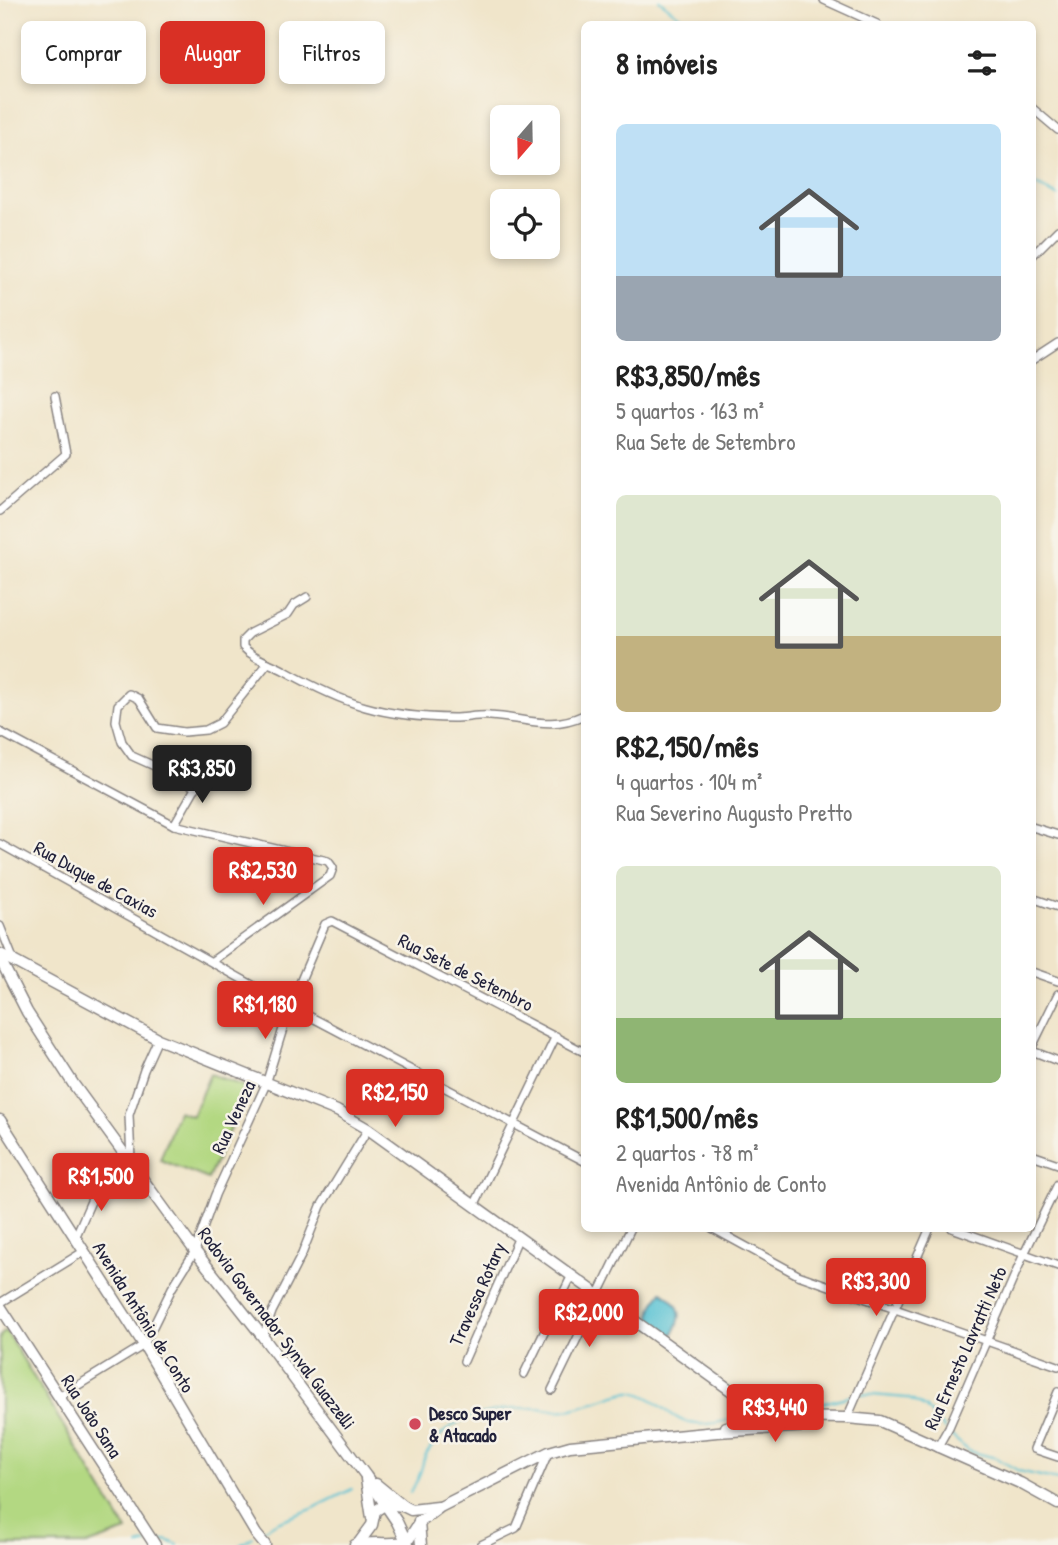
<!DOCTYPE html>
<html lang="pt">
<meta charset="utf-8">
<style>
:root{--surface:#fff;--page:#f6f6f6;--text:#222;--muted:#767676;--accent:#d93025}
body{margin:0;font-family:"Patrick Hand",sans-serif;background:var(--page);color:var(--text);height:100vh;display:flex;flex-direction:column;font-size:26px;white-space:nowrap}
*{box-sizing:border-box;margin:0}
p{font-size:23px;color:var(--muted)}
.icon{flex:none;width:38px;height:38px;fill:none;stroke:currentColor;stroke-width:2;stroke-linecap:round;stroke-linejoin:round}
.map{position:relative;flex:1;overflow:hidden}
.sheet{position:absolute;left:581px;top:21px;width:455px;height:1211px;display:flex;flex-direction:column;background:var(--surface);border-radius:10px;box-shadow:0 4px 10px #0003}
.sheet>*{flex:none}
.guide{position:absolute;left:21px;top:21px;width:455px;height:63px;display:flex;gap:14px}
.needle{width:46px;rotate:200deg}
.tools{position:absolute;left:490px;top:105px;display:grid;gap:14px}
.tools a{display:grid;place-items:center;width:70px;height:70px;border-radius:10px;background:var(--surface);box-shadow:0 4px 10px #0003;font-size:35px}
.price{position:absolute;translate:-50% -60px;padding:0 16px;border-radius:7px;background:var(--accent);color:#fff;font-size:23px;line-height:46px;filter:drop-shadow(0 2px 4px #0008)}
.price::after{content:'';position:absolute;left:50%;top:42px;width:21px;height:16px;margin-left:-10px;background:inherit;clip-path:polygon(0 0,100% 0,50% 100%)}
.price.active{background:#222;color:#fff}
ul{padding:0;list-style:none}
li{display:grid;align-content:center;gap:14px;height:371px;padding:0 35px}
li span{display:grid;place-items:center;height:217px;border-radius:10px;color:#555}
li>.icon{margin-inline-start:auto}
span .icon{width:126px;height:126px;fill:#fffc;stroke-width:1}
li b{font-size:30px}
h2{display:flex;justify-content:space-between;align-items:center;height:84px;padding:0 35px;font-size:30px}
.pill{padding:0 24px;border-radius:10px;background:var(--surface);box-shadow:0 4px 10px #0003;font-size:24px;line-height:63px}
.pill.active{background:var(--accent);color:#fff}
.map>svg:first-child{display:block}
.green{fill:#b3d882;stroke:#6a7d5e;stroke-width:2}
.water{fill:#58c2d4;stroke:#3d7288;stroke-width:2}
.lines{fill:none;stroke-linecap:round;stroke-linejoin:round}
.stream{stroke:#58c2d4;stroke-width:2}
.street-casing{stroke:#898482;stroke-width:10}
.secondary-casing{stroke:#898482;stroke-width:13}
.primary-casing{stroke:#898482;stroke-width:13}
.street{stroke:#fff;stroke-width:7}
.secondary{stroke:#fff;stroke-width:10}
.primary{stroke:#fff;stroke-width:10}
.poi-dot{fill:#d1495b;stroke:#f7f3e8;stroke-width:2.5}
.labels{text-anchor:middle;stroke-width:5;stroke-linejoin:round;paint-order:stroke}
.street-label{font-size:19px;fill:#22223b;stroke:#f7f3e8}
.poi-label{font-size:19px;font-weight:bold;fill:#22223b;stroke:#f7f3e8;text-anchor:start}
</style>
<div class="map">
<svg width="1058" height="1545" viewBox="0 0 1058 1545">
<rect width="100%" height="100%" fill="#f7f3e8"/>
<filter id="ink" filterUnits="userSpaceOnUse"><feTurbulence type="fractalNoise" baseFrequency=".0143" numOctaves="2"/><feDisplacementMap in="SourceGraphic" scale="14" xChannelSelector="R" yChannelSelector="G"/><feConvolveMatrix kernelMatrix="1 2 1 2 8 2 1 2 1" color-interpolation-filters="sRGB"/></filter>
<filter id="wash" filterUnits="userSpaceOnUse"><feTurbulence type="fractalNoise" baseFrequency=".00686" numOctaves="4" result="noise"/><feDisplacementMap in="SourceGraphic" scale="28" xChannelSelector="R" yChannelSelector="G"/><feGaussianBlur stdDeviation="1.57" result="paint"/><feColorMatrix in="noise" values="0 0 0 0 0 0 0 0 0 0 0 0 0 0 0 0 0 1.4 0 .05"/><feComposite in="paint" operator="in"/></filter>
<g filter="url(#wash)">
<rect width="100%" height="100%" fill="#f0e5ca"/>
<g class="green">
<polygon points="210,1074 249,1088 208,1179 160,1160 178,1111 192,1116"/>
<polygon points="6,1331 127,1531 87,1545 0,1545 0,1336"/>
</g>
<path class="water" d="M 662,1292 C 682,1304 685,1317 671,1337 C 645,1327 647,1312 662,1292 Z"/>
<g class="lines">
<g class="stream">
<polyline points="659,0 690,24"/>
<polyline points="1032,183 1058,196"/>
<polyline points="861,1394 907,1398 925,1407 944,1429"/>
<polyline points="761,1412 819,1404 855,1395"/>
<polyline points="948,1433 969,1451 996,1458 1019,1471 1058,1480"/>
<path d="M 410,1492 C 418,1482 420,1474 423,1463 C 424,1456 432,1446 437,1440 C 456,1414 504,1407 535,1408 C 545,1408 556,1412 567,1410 C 586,1408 619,1390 633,1392 C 653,1395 662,1410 679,1419 C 701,1431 730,1419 752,1414"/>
<polyline points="261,1531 277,1522 312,1509 352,1489"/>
<polyline points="160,1542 167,1540 178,1545"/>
<polyline points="138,1545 147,1543"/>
<polyline points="240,1545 253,1537"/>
</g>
</g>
</g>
<g filter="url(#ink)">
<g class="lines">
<g class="street-casing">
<g id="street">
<polyline points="824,0 877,24"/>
<polyline points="1032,108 1058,130"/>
<polyline points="1032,256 1058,230"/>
<polyline points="1032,360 1058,343"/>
<polyline points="0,511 66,454 55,396"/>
<path d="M 307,597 L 294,605 L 288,614 L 250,633 L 243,640 L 243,647 C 254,659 271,663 285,671 C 346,705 382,717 453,718 C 465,718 478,715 490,716 C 526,718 550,731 584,715"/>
<polyline points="0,732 174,825 328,861 333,868 330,876 212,961"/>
<polyline points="196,788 179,777 132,756 122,742 116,721 118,705 129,694 139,699 157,728 184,732 206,730 220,723 268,663"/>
<polyline points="174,825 205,771"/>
<polyline points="1032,827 1058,835"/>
<polyline points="0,844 290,1006 584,1161"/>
<polyline points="1032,898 1058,907"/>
<polyline points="0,926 14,961"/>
<polyline points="1032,972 1058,981"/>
<polyline points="1032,1047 1058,994"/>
<polyline points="1032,1051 1058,1061"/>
<polyline points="1032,1155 1058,1164"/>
<polyline points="131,1160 129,1115 144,1070 158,1039"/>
<polyline points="474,1206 556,1036"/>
<polyline points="712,1228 798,1275 1058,1366"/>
<polyline points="952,1228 1058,1266"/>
<polyline points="75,1238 102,1176"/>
<polyline points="0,1303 83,1252"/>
<polyline points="263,1337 272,1312 302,1254 321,1206 368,1129"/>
<polyline points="464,1361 518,1239"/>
<polyline points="524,1374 572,1275"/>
<polyline points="552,1390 631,1228"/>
<polyline points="1058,1392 1034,1449 1058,1457"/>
<polyline points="59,1397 144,1345 172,1288 195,1251 215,1195 266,1084 290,1006 325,924 332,921 584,1052"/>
<polyline points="847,1418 930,1228"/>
<polyline points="937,1448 949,1427 1024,1254 1058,1184"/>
<polyline points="481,1545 516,1528 548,1453"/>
</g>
</g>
<g class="secondary-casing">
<g id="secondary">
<polyline points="0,954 158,1039 337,1111 368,1129 747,1402 761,1420 762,1429"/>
<polyline points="0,1120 144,1345 256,1534 265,1545"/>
<polyline points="0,1306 155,1545"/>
<polyline points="726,1427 774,1417 847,1418 880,1421 1020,1483 1058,1504"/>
<polyline points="419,1523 440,1507 549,1452 570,1446 717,1432 809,1426 819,1418"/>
<polyline points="358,1544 372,1525 375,1511 386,1504 403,1506 411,1510 438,1507"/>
<path d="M 355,1545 C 373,1541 390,1545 407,1542 L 419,1523 L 419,1521"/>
</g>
</g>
<g class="primary-casing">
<g id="primary">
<polyline points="0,959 27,1012 74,1085 195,1251 263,1337 366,1476 397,1522 408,1545"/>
<polyline points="366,1479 372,1518"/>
<polyline points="376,1484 403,1506"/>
<polyline points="419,1523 421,1545"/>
</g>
</g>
<use href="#street" class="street"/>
<use href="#secondary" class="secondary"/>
<use href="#primary" class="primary"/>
</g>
</g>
<circle class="poi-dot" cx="415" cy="1424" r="7"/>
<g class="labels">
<g class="street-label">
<text transform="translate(96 879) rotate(29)" y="7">Rua Duque de Caxias</text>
<text transform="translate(466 972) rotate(27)" y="7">Rua Sete de Setembro</text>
<text transform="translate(233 1117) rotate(-65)" y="7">Rua Veneza</text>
<text transform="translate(477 1294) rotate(-66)" y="7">Travessa Rotary</text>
<text transform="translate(144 1317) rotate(58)" y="7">Avenida Antônio de Conto</text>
<text transform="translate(277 1328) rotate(53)" y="7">Rodovia Governador Synval Guazzelli</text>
<text transform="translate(965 1348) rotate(-66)" y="7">Rua Ernesto Lavratti Neto</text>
<text transform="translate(92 1416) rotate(57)" y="7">Rua João Sana</text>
</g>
<g class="poi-label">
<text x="429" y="1420">Desco Super<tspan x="429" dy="22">&amp; Atacado</tspan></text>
</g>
</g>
</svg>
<div class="tools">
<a><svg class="needle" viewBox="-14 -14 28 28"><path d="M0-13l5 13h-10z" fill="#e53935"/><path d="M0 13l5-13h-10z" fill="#767676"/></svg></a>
<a><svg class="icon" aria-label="locate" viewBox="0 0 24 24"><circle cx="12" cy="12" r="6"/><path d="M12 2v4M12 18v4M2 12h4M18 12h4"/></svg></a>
</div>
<b class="price active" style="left:202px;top:805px">R$3,850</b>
<b class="price" style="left:263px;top:907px">R$2,530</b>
<b class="price" style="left:265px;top:1041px">R$1,180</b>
<b class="price" style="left:395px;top:1129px">R$2,150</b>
<b class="price" style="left:101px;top:1213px">R$1,500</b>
<b class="price" style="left:876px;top:1318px">R$3,300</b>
<b class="price" style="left:589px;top:1349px">R$2,000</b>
<b class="price" style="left:775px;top:1444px">R$3,440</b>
<div class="guide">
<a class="pill">Comprar</a>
<a class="pill active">Alugar</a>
<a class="pill">Filtros</a>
</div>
<section class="sheet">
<h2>8 imóveis<svg class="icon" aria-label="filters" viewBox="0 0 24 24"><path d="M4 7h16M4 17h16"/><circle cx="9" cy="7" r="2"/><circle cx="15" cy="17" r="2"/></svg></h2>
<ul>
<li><span style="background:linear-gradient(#bfe0f5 70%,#9aa5b1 0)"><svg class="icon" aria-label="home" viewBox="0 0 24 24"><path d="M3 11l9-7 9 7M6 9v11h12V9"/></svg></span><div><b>R$3,850/mês</b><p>5 quartos · 163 m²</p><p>Rua Sete de Setembro</p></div></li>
<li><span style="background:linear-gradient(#dfe7d0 65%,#c2b280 0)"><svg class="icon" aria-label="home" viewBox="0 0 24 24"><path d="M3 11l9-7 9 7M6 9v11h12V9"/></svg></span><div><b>R$2,150/mês</b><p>4 quartos · 104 m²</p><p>Rua Severino Augusto Pretto</p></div></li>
<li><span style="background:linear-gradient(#dfe7d0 70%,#8fb573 0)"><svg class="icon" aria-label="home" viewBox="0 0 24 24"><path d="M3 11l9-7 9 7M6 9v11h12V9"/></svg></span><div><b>R$1,500/mês</b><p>2 quartos · 78 m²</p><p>Avenida Antônio de Conto</p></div></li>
</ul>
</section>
</div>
